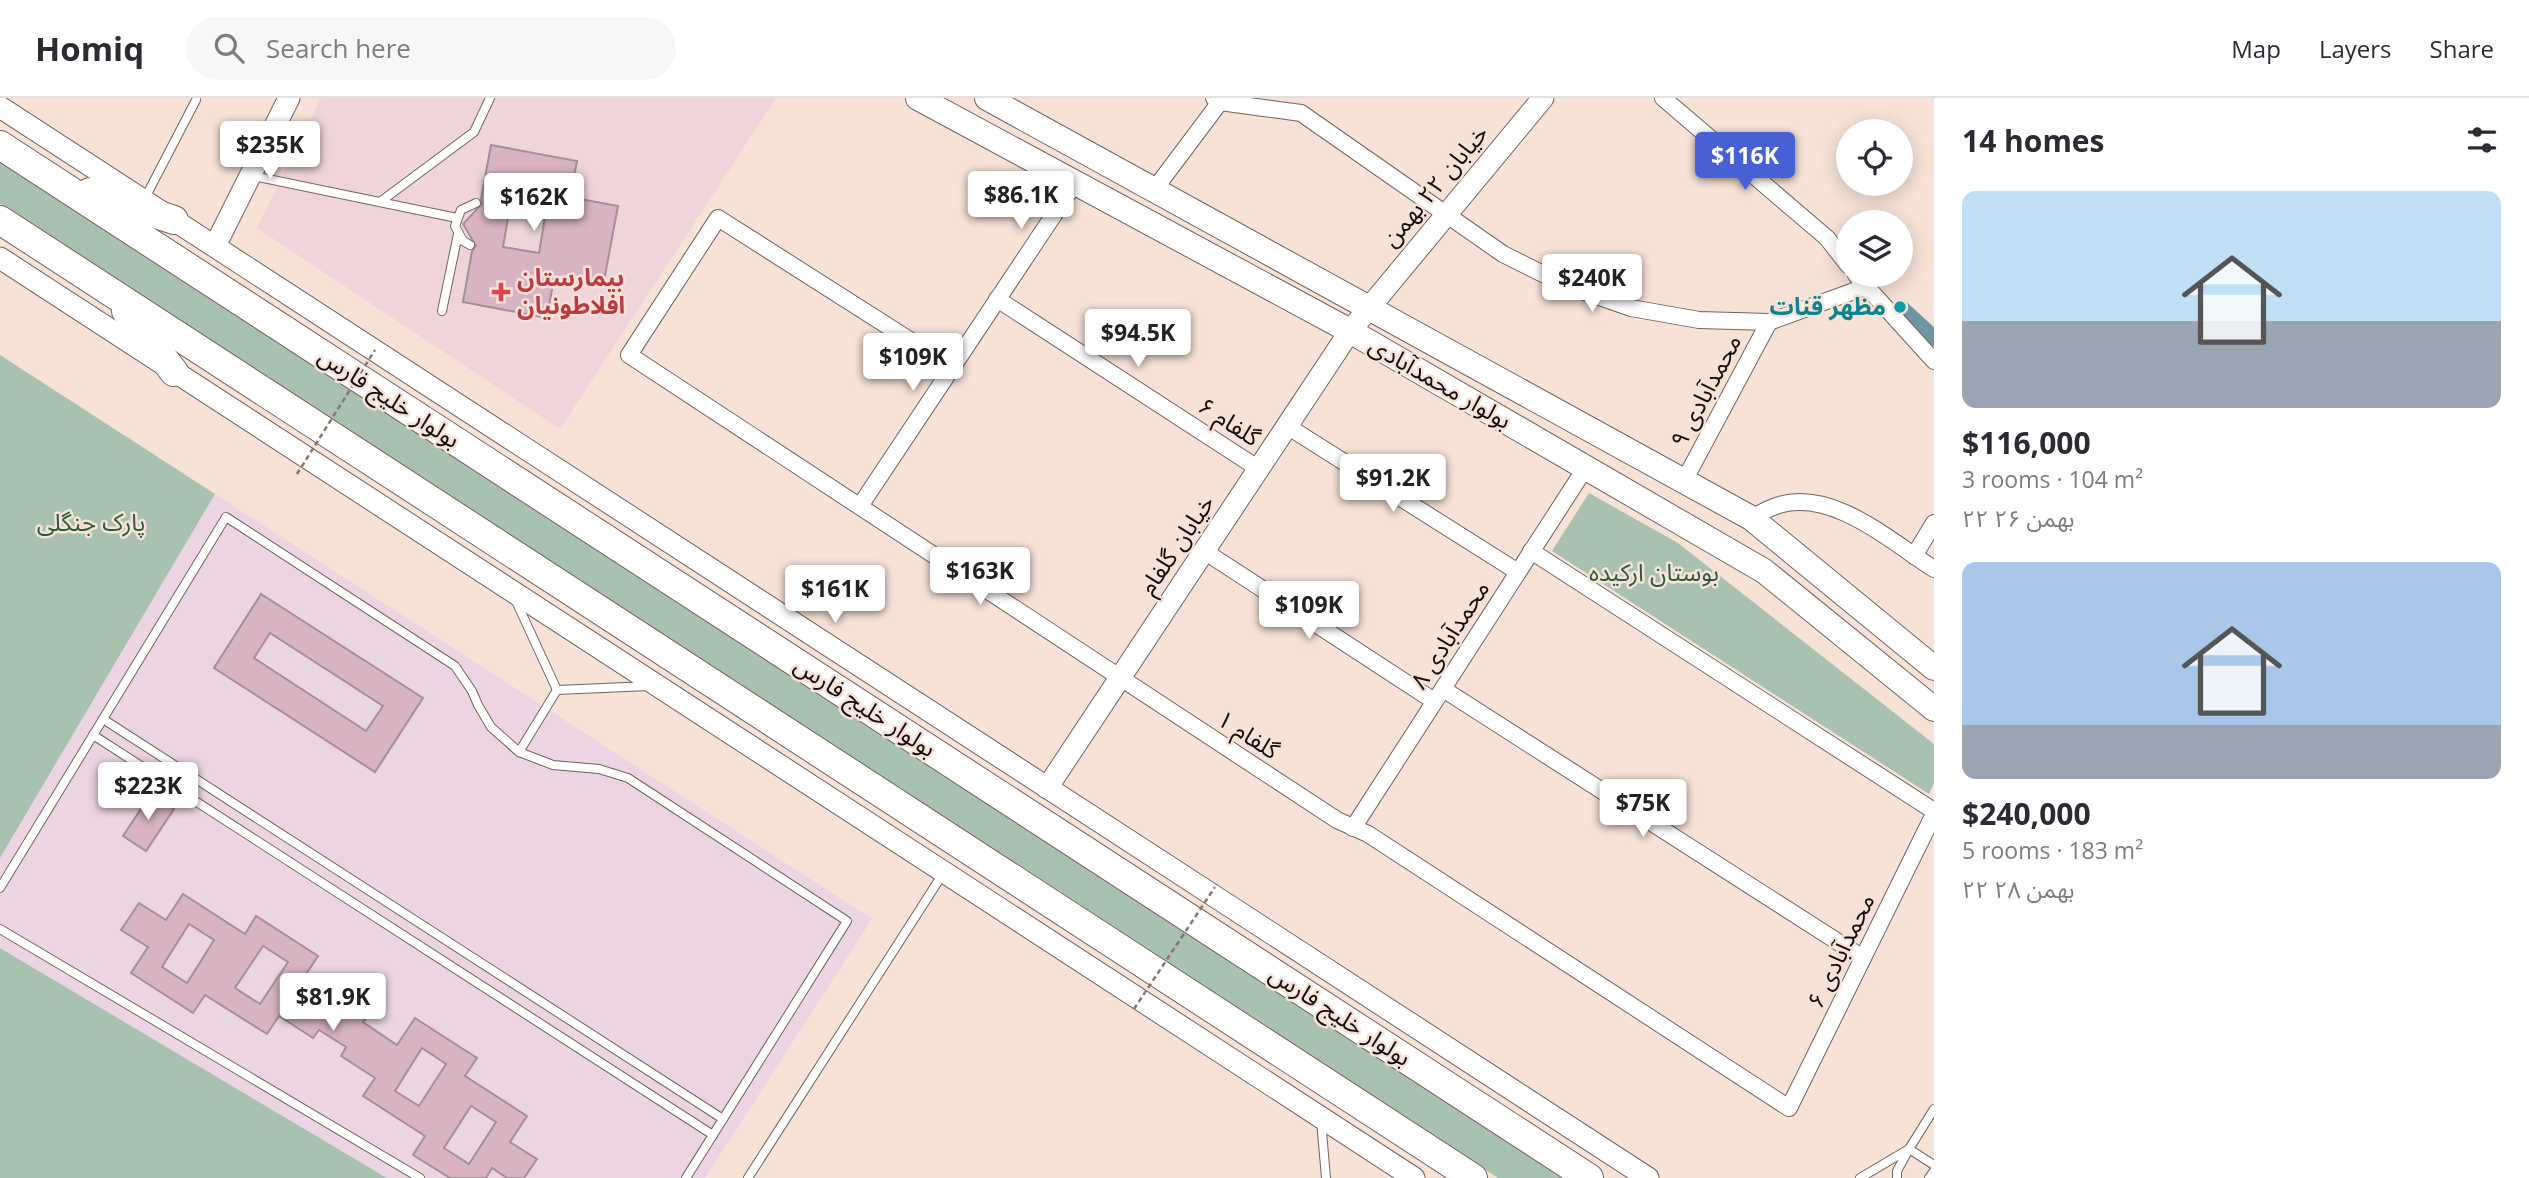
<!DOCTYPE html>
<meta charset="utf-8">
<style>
:root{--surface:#fff;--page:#f7f7f7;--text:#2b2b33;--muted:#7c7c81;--line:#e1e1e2;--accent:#4761d5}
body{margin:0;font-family:"Open Sans","Noto Sans Arabic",sans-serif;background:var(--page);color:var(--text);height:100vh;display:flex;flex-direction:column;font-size:26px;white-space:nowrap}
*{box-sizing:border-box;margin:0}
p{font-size:23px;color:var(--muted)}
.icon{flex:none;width:38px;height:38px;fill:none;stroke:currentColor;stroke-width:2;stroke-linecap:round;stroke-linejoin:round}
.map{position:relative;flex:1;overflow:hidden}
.sheet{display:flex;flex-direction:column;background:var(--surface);width:595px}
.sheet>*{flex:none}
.fabs{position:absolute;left:1836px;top:21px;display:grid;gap:14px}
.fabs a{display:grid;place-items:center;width:77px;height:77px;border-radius:50%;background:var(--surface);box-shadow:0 4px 18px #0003;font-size:35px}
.price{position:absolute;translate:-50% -60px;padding:0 16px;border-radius:7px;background:#fff;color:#222;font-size:23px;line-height:46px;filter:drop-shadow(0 2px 4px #0008)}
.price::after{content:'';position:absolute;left:50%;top:42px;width:21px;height:16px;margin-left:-10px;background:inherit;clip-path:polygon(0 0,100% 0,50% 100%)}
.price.active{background:var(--accent);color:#fff}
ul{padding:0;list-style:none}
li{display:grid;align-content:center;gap:14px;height:371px;padding:0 28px}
li span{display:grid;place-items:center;height:217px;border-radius:14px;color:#555}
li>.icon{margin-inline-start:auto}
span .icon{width:126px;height:126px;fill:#fffc;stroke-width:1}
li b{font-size:30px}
h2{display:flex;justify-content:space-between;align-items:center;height:84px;padding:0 28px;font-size:30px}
header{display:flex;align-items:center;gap:42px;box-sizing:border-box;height:98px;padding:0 35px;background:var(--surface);border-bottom:2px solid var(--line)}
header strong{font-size:33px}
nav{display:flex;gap:38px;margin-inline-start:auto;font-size:24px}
.search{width:490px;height:63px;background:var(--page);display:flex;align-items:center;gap:18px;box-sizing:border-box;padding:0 24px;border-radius:38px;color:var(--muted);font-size:26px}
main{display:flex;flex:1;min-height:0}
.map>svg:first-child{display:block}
.education{fill:#ecd5e2}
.medical{fill:#efd5d9}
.green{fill:#a9c2b0}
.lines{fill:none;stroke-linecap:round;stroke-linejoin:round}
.canal{stroke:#6e95a2;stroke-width:16}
.building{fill:#d8b3c2;stroke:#a38f97;stroke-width:2;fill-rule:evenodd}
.lane-casing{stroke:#75645a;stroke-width:10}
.street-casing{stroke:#75645a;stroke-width:18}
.secondary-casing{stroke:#75645a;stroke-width:23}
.primary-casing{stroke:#75645a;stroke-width:26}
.highway-casing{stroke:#75645a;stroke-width:30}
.lane{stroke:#fff;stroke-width:8}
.street{stroke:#fff;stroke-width:16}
.secondary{stroke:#fff;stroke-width:21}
.primary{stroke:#fff;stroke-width:24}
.highway{stroke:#fff;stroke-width:28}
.path-bridge{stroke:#857770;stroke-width:2.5;stroke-dasharray:5 3.5;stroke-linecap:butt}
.health-dot{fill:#e0444e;stroke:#f6e2d7;stroke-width:2.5}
.culture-dot{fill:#0f9aa8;stroke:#f6e2d7;stroke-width:2.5}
.labels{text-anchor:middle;stroke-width:5;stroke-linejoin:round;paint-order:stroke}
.street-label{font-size:24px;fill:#150e0a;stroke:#f6e2d7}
.health-label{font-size:24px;font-weight:bold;fill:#be3a42;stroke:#f6e2d7;text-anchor:start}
.culture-label{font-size:24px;font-weight:bold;fill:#0d838f;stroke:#f6e2d7;text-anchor:end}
.park-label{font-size:24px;fill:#295c3c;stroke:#f6e2d7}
</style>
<header>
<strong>Homiq</strong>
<div class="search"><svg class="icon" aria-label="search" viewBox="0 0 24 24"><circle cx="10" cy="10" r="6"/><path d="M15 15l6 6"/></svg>Search here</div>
<nav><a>Map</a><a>Layers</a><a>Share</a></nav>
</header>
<main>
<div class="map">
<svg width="1934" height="1080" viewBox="0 0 1934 1080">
<rect width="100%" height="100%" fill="#f6e2d7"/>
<polygon class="education" points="215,396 872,821 705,1080 387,1080 0,850 0,760"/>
<polygon class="medical" points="321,0 776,0 560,331 257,130"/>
<g class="green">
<polygon points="0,63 1564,1080 1498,1080 0,106"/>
<polygon points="0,257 215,396 0,760"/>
<polygon points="1589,395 1678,445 1934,646 1934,685 1929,696 1552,453"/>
<polygon points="0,850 387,1080 0,1080"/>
</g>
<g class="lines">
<polyline class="canal" points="1900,209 1934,240"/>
</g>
<g class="building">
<path d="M 491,47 L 577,63 L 570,99 L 618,108 L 603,188 L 554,180 L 547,220 L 463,204 L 472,153 L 476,148 L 463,126 L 482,106 L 481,101 ZM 510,108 L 546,113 L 539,155 L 503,149 Z"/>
<path d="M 261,496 L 423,600 L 375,674 L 214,570 ZM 270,535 L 383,608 L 366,633 L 254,560 Z"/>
<polygon points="151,696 174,711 146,753 123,738"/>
<path d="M 183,796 L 245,836 L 256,818 L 318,858 L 301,884 L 335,907 L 337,904 L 365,922 L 363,924 L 397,947 L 415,920 L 477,960 L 465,978 L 527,1018 L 510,1044 L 537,1061 L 524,1080 L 507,1080 L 492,1070 L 486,1080 L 450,1080 L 413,1057 L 425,1038 L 363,998 L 375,980 L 341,958 L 346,949 L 319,932 L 313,940 L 279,918 L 267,936 L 205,897 L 193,915 L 131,875 L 148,849 L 121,832 L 139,805 L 166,822 ZM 189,826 L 214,842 L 187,885 L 162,869 ZM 263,848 L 288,864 L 260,906 L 235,890 ZM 422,950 L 446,966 L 419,1008 L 395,993 ZM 471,1008 L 496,1024 L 469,1066 L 444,1050 Z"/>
</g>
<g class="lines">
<g class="lane-casing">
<g id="lane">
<polyline points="253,78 457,120"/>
<polyline points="144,102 196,2"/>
<polyline points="380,104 474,34 490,0"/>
<polyline points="470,147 463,143 455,128 461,112 476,105"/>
<polyline points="442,213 458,136"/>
<polyline points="516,503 557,592"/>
<polyline points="557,592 649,588"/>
<polyline points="103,621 723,1021"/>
<polyline points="93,637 713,1037"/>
<polyline points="519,654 557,592"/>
<polyline points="0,790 226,419 455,568 472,593 478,607 491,629 519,654 553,667 599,671 628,680 847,823 686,1080"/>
<polyline points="0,831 420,1080"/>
<polyline points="1321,1022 1326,1080"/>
<polyline points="748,1080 944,774"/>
<polyline points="1860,1080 1909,1051 1934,1011"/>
<polyline points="1897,1080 1897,1073 1909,1051 1934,1067"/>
<polyline points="1929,1080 1934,1073"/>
</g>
</g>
<g class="street-casing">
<g id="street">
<polyline points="1214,0 1220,4 1301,15 1503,156 1565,187 1631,210 1699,222 1769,224 1865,189"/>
<polyline points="1663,0 1827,140 1848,167"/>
<polyline points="1154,92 1223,0"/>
<polyline points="1856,177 1934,263"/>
<polyline points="997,201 1259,371"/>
<polyline points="952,269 718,120 629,257 1337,722 1368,736 1789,1010 1934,716"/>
<polyline points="1287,328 1518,474"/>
<polyline points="1684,383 1769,224"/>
<polyline points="860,408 1075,85"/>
<path d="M 1751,420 C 1759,416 1767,411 1776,408 C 1831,389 1890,443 1934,471"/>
<polyline points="1204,453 1434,603"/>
<polyline points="1531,453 1934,713"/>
<polyline points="1914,458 1934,425"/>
<polyline points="1443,591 1863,860"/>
<polyline points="1353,730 1586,369"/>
</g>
</g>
<g class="secondary-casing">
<g id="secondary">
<polyline points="0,9 1648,1080"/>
<polyline points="215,148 289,0"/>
<polyline points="0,160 1414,1080"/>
<polyline points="1047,690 1350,233 1543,0"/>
</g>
</g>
<g class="primary-casing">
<g id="primary">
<polyline points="918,0 1350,233 1764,473 1934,611"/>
<polyline points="987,0 1751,420 1934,570"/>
</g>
</g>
<g class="highway-casing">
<g id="highway">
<polyline points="0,47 1589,1080"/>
<polyline points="90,94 174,122"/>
<polyline points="0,122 1473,1080"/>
<polyline points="126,213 174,274"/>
</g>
</g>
<use href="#lane" class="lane"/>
<use href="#street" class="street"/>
<use href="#secondary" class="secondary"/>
<use href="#primary" class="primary"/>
<use href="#highway" class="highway"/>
<g class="path-bridge">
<polyline points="297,376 375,252"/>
<polyline points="1134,911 1215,789"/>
</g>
</g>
<path class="health-dot" d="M497.5 183.5h7v7h7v7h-7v7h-7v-7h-7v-7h7z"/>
<circle class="culture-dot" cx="1900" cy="209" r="7"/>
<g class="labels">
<g class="street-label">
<text transform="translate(1435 88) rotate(-50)" y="8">خیابان ۲۲ بهمن</text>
<text transform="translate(1440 285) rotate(30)" y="8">بولوار محمدآبادی</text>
<text transform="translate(1706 293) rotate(-62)" y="8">محمدآبادی ۹</text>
<text transform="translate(389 300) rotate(33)" y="8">بولوار خلیج فارس</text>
<text transform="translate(1229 324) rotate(33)" y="8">گلفام ۶</text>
<text transform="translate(1177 447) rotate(-56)" y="8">خیابان گلفام</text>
<text transform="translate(1450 537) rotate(-57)" y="8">محمدآبادی ۸</text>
<text transform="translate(865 609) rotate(33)" y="8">بولوار خلیج فارس</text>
<text transform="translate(1248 637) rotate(33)" y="8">گلفام ۱</text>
<text transform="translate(1841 853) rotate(-64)" y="8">محمدآبادی ۶</text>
<text transform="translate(1340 918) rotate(33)" y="8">بولوار خلیج فارس</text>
</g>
<g class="health-label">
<text x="517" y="188">بیمارستان<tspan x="517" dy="28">افلاطونیان</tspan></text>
</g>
<g class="culture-label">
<text x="1886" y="217">مظهر قنات</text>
</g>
<g class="park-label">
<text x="91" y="433">پارک جنگلی</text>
<text x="1654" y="483">بوستان ارکیده</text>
</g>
</g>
</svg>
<div class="fabs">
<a><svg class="icon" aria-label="locate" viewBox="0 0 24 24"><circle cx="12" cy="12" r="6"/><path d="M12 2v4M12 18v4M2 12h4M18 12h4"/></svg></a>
<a><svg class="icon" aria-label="layers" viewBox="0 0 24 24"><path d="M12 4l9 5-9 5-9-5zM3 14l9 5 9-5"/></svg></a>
</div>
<b class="price" style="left:270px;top:83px">$235K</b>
<b class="price active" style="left:1745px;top:94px">$116K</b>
<b class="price" style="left:1021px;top:133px">$86.1K</b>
<b class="price" style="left:534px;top:135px">$162K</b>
<b class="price" style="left:1592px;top:216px">$240K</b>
<b class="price" style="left:1138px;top:271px">$94.5K</b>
<b class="price" style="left:913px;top:295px">$109K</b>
<b class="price" style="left:1393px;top:416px">$91.2K</b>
<b class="price" style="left:980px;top:509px">$163K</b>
<b class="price" style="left:835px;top:527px">$161K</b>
<b class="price" style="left:1309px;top:543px">$109K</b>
<b class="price" style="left:148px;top:724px">$223K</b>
<b class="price" style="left:1643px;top:741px">$75K</b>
<b class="price" style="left:333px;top:935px">$81.9K</b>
</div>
<section class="sheet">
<h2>14 homes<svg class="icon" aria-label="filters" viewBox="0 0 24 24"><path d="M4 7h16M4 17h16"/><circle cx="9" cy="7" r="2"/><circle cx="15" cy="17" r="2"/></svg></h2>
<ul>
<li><span style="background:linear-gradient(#bfe0f5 60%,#9aa5b1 0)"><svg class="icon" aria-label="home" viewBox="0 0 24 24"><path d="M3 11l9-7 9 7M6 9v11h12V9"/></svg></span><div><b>$116,000</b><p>3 rooms · 104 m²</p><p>۲۲ بهمن ۲۶</p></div></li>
<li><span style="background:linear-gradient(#a9c7e8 75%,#9aa5b1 0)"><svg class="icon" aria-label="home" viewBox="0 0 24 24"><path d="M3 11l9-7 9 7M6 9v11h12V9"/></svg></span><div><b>$240,000</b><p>5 rooms · 183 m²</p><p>۲۲ بهمن ۲۸</p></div></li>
</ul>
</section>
</main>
